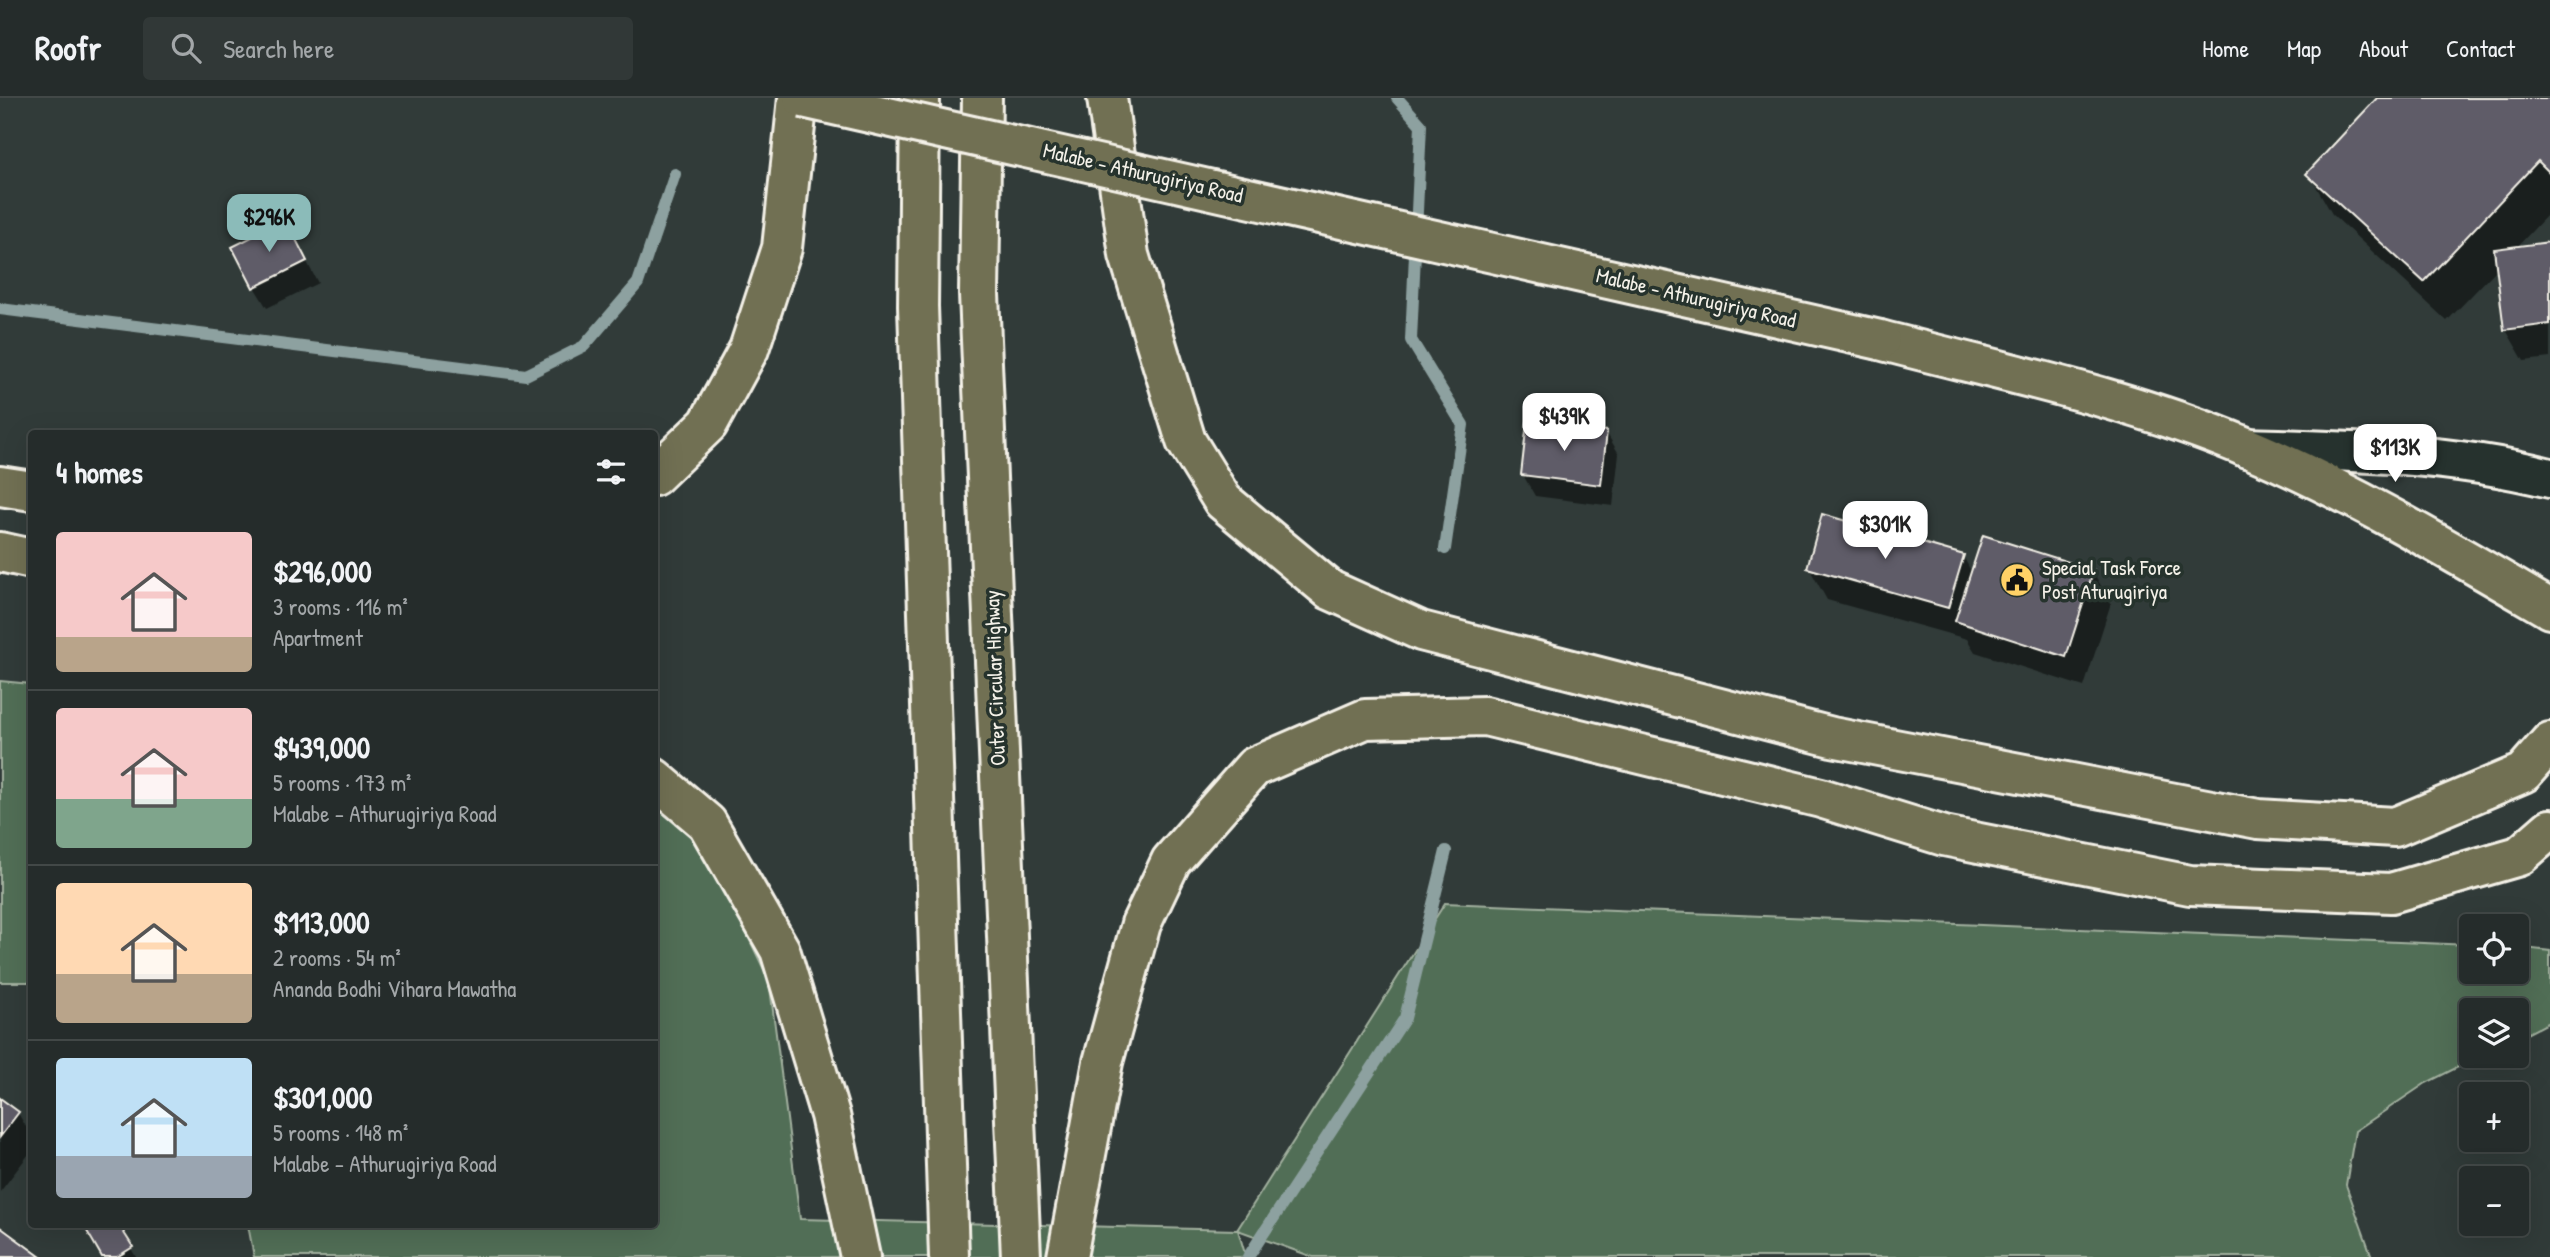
<!DOCTYPE html>
<meta charset="utf-8">
<style>
:root{--surface:#252c2b;--page:#313837;--text:#f1f3f6;--muted:#a3a7a9;--line:#424847;--accent:#8bbbb9}
body{margin:0;font-family:"Patrick Hand",sans-serif;background:var(--page);color:var(--text);height:100vh;display:flex;flex-direction:column;font-size:26px;white-space:nowrap}
*{box-sizing:border-box;margin:0}
p{font-size:23px;color:var(--muted)}
.icon{flex:none;width:38px;height:38px;fill:none;stroke:currentColor;stroke-width:2;stroke-linecap:round;stroke-linejoin:round}
.map{position:relative;flex:1;overflow:hidden}
.side{position:absolute;left:28px;top:332px;width:630px;height:798px;display:flex;flex-direction:column;background:var(--surface);border-radius:7px;box-shadow:0 7px 28px #0002,0 0 0 2px var(--line)}
.side>*{flex:none}
.buttons{position:absolute;left:2459px;top:816px;display:grid;gap:14px}
.buttons a{display:grid;place-items:center;width:70px;height:70px;border-radius:7px;background:var(--surface);box-shadow:0 7px 28px #0002,0 0 0 2px var(--line);font-size:35px}
.price{position:absolute;translate:-50% -60px;padding:0 16px;border-radius:14px;background:#fff;color:#222;font-size:23px;line-height:46px;filter:drop-shadow(0 2px 4px #0008)}
.price::after{content:'';position:absolute;left:50%;top:42px;width:21px;height:16px;margin-left:-10px;background:inherit;clip-path:polygon(0 0,100% 0,50% 100%)}
.price.current{background:var(--accent);color:#111}
ul{padding:0;list-style:none}
li{display:flex;align-items:center;gap:21px;height:175px;padding:0 28px}
li+li{border-top:2px solid var(--line)}
li span{display:grid;place-items:center;flex:none;width:196px;height:140px;border-radius:7px;color:#555}
li>.icon{margin-inline-start:auto}
span .icon{width:84px;height:84px;fill:#fffc;stroke-width:1}
li b{font-size:30px}
h2{display:flex;justify-content:space-between;align-items:center;height:84px;padding:0 28px;font-size:30px}
header{display:flex;align-items:center;gap:42px;box-sizing:border-box;height:98px;padding:0 35px;background:var(--surface);border-bottom:2px solid var(--line)}
header strong{font-size:33px}
nav{display:flex;gap:38px;margin-inline-start:auto;font-size:24px}
.search{width:490px;height:63px;background:var(--page);display:flex;align-items:center;gap:18px;box-sizing:border-box;padding:0 24px;border-radius:7px;color:var(--muted);font-size:26px}
.map>svg:first-child{display:block}
.green{fill:#516e56;stroke:#a2b09f;stroke-width:2}
.shadow{fill:#0007}
.lines{fill:none;stroke-linecap:round;stroke-linejoin:round}
.stream{stroke:#8da1a0;stroke-width:12}
.building{fill:#5e5c67;stroke:#f4f1e8;stroke-width:2}
.minor-casing{stroke:#f4f1e8;stroke-width:44}
.primary-casing{stroke:#f4f1e8;stroke-width:44}
.motorway-casing{stroke:#f4f1e8;stroke-width:44}
.minor{stroke:#26332d;stroke-width:38}
.primary{stroke:#716f52;stroke-width:38}
.motorway{stroke:#716f52;stroke-width:38}
.primary-bridge-casing{stroke:#f4f1e8;stroke-width:44;stroke-linecap:butt}
.primary-bridge{stroke:#716f52;stroke-width:38}
.labels{text-anchor:middle;stroke-width:7;stroke-linejoin:round;paint-order:stroke}
.street-label{font-size:21px;fill:#f4f1e8;stroke:#26332d}
.poi-label{font-size:21px;fill:#f4f1e8;stroke:#26332d;text-anchor:start}
</style>
<header>
<strong>Roofr</strong>
<div class="search"><svg class="icon" aria-label="search" viewBox="0 0 24 24"><circle cx="10" cy="10" r="6"/><path d="M15 15l6 6"/></svg>Search here</div>
<nav><a>Home</a><a>Map</a><a>About</a><a>Contact</a></nav>
</header>
<div class="map">
<svg width="2550" height="1159" viewBox="0 0 2550 1159">
<rect width="100%" height="100%" fill="#313b39"/>
<filter id="ink" filterUnits="userSpaceOnUse"><feTurbulence type="fractalNoise" baseFrequency=".0143" numOctaves="2"/><feDisplacementMap in="SourceGraphic" scale="14" xChannelSelector="R" yChannelSelector="G"/><feConvolveMatrix kernelMatrix="1 2 1 2 8 2 1 2 1" color-interpolation-filters="sRGB"/></filter>
<g filter="url(#ink)">
<g class="green">
<polygon points="0,583 31,586 31,884 0,884"/>
<polygon points="655,645 769,882 800,1121 1237,1132 1445,805 2471,847 2471,873 2516,873 2517,849 2550,853 2550,924 2517,941 2516,912 2471,912 2471,957 2482,957 2426,985 2355,1033 2346,1087 2372,1159 1313,1159 1238,1132 1246,1159 254,1159 248,1127 654,1127"/>
</g>
<g class="shadow">
<polygon points="2379,0 2550,0 2550,114 2516,150 2550,146 2550,260 2524,263 2506,232 2498,170 2447,223 2332,116 2309,76"/>
<polygon points="297,145 318,185 267,210 254,189"/>
<polygon points="1606,334 1619,356 1613,408 1535,398 1523,377"/>
<polygon points="1963,458 1972,475 2093,474 2111,505 2084,589 1975,554 1967,541 1827,502 1809,470"/>
<polygon points="0,1002 18,1015 32,1039 32,1052 0,1094"/>
<polygon points="89,1127 117,1127 136,1159 104,1159"/>
</g>
<g class="lines">
<g class="stream">
<polyline points="1397,0 1421,27 1411,242 1463,327 1445,451"/>
<polyline points="0,211 526,277 584,248 638,185 675,76"/>
<polyline points="1248,1159 1405,920 1446,753"/>
</g>
</g>
<g class="building">
<polygon points="2377,0 2550,0 2550,75 2538,63 2424,184 2306,76"/>
<polygon points="286,122 307,163 253,190 232,149"/>
<polygon points="2550,144 2550,226 2504,232 2494,151"/>
<polygon points="1527,324 1607,333 1601,387 1521,377"/>
<polygon points="1822,416 1964,457 1948,510 1807,470"/>
<polygon points="1983,437 2094,472 2066,559 1955,523"/>
<polygon points="0,1000 19,1014 0,1039"/>
<polygon points="86,1127 119,1127 133,1149 117,1159 102,1159 84,1128"/>
<polygon points="0,1129 41,1159 0,1159"/>
</g>
<g class="lines">
<g class="minor-casing">
<path id="minor" d="M 2247,350 C 2349,353 2451,355 2550,380"/>
</g>
<g class="primary-casing">
<path id="primary" d="M 1880,242 C 2002,274 2130,300 2246,349 C 2352,394 2451,453 2550,511"/>
</g>
<g class="motorway-casing">
<g id="motorway">
<polyline points="920,0 918,208 949,1159"/>
<polyline points="982,0 979,196 1021,1159"/>
<polyline points="1107,0 1129,157 1186,343 1223,403 1330,492 1421,533 1832,639 2258,721 2395,729 2523,675 2550,644"/>
<polyline points="654,378 708,326 749,251 782,150 798,0"/>
<polyline points="0,388 32,393"/>
<polyline points="0,454 32,461"/>
<polyline points="654,680 707,725 780,852 830,1017 860,1159"/>
<polyline points="1067,1159 1103,964 1141,826 1171,763 1254,669 1365,621 1485,618 1821,700 1944,738 2190,787 2391,795 2519,758 2550,731"/>
</g>
</g>
<use href="#minor" class="minor"/>
<use href="#primary" class="primary"/>
<use href="#motorway" class="motorway"/>
<g class="primary-bridge-casing">
<polyline id="primary-bridge" points="803,0 1880,242"/>
</g>
<use href="#primary-bridge" class="primary-bridge"/>
</g>
</g>
<defs>
<g id="civic-disc" transform="scale(1.75)"><circle r="9.5" fill="#ffd166" stroke="#26332d"/><path d="M-.6-6.5H3V-4.5H.6V-3L4-1V1h2V6H-6V1h2V-1L-.6-3ZM-1.2 2.5V6h2.4V2.5Z" fill="#111"/></g>
</defs>
<g fill-rule="evenodd">
<use href="#civic-disc" x="2017" y="482"/>
</g>
<g class="labels">
<g class="street-label">
<text transform="translate(1143 75) rotate(13)" y="7">Malabe - Athurugiriya Road</text>
<text transform="translate(1696 200) rotate(13)" y="7">Malabe - Athurugiriya Road</text>
<text transform="translate(995 580) rotate(-92)" y="7">Outer Circular Highway</text>
</g>
<g class="poi-label">
<text x="2042" y="477">Special Task Force<tspan x="2042" dy="24">Post Aturugiriya</tspan></text>
</g>
</g>
</svg>
<div class="buttons">
<a><svg class="icon" aria-label="locate" viewBox="0 0 24 24"><circle cx="12" cy="12" r="6"/><path d="M12 2v4M12 18v4M2 12h4M18 12h4"/></svg></a>
<a><svg class="icon" aria-label="layers" viewBox="0 0 24 24"><path d="M12 4l9 5-9 5-9-5zM3 14l9 5 9-5"/></svg></a>
<a>+</a>
<a>−</a>
</div>
<b class="price current" style="left:269px;top:156px">$296K</b>
<b class="price" style="left:1564px;top:355px">$439K</b>
<b class="price" style="left:2395px;top:386px">$113K</b>
<b class="price" style="left:1885px;top:463px">$301K</b>
<section class="side">
<h2>4 homes<svg class="icon" aria-label="filters" viewBox="0 0 24 24"><path d="M4 7h16M4 17h16"/><circle cx="9" cy="7" r="2"/><circle cx="15" cy="17" r="2"/></svg></h2>
<ul>
<li><span style="background:linear-gradient(#f6c9c9 75%,#b9a48a 0)"><svg class="icon" aria-label="home" viewBox="0 0 24 24"><path d="M3 11l9-7 9 7M6 9v11h12V9"/></svg></span><div><b>$296,000</b><p>3 rooms · 116 m²</p><p>Apartment</p></div></li>
<li><span style="background:linear-gradient(#f6c9c9 65%,#7fa58c 0)"><svg class="icon" aria-label="home" viewBox="0 0 24 24"><path d="M3 11l9-7 9 7M6 9v11h12V9"/></svg></span><div><b>$439,000</b><p>5 rooms · 173 m²</p><p>Malabe - Athurugiriya Road</p></div></li>
<li><span style="background:linear-gradient(#ffd9b3 65%,#b9a48a 0)"><svg class="icon" aria-label="home" viewBox="0 0 24 24"><path d="M3 11l9-7 9 7M6 9v11h12V9"/></svg></span><div><b>$113,000</b><p>2 rooms · 54 m²</p><p>Ananda Bodhi Vihara Mawatha</p></div></li>
<li><span style="background:linear-gradient(#bfe0f5 70%,#9aa5b1 0)"><svg class="icon" aria-label="home" viewBox="0 0 24 24"><path d="M3 11l9-7 9 7M6 9v11h12V9"/></svg></span><div><b>$301,000</b><p>5 rooms · 148 m²</p><p>Malabe - Athurugiriya Road</p></div></li>
</ul>
</section>
</div>
